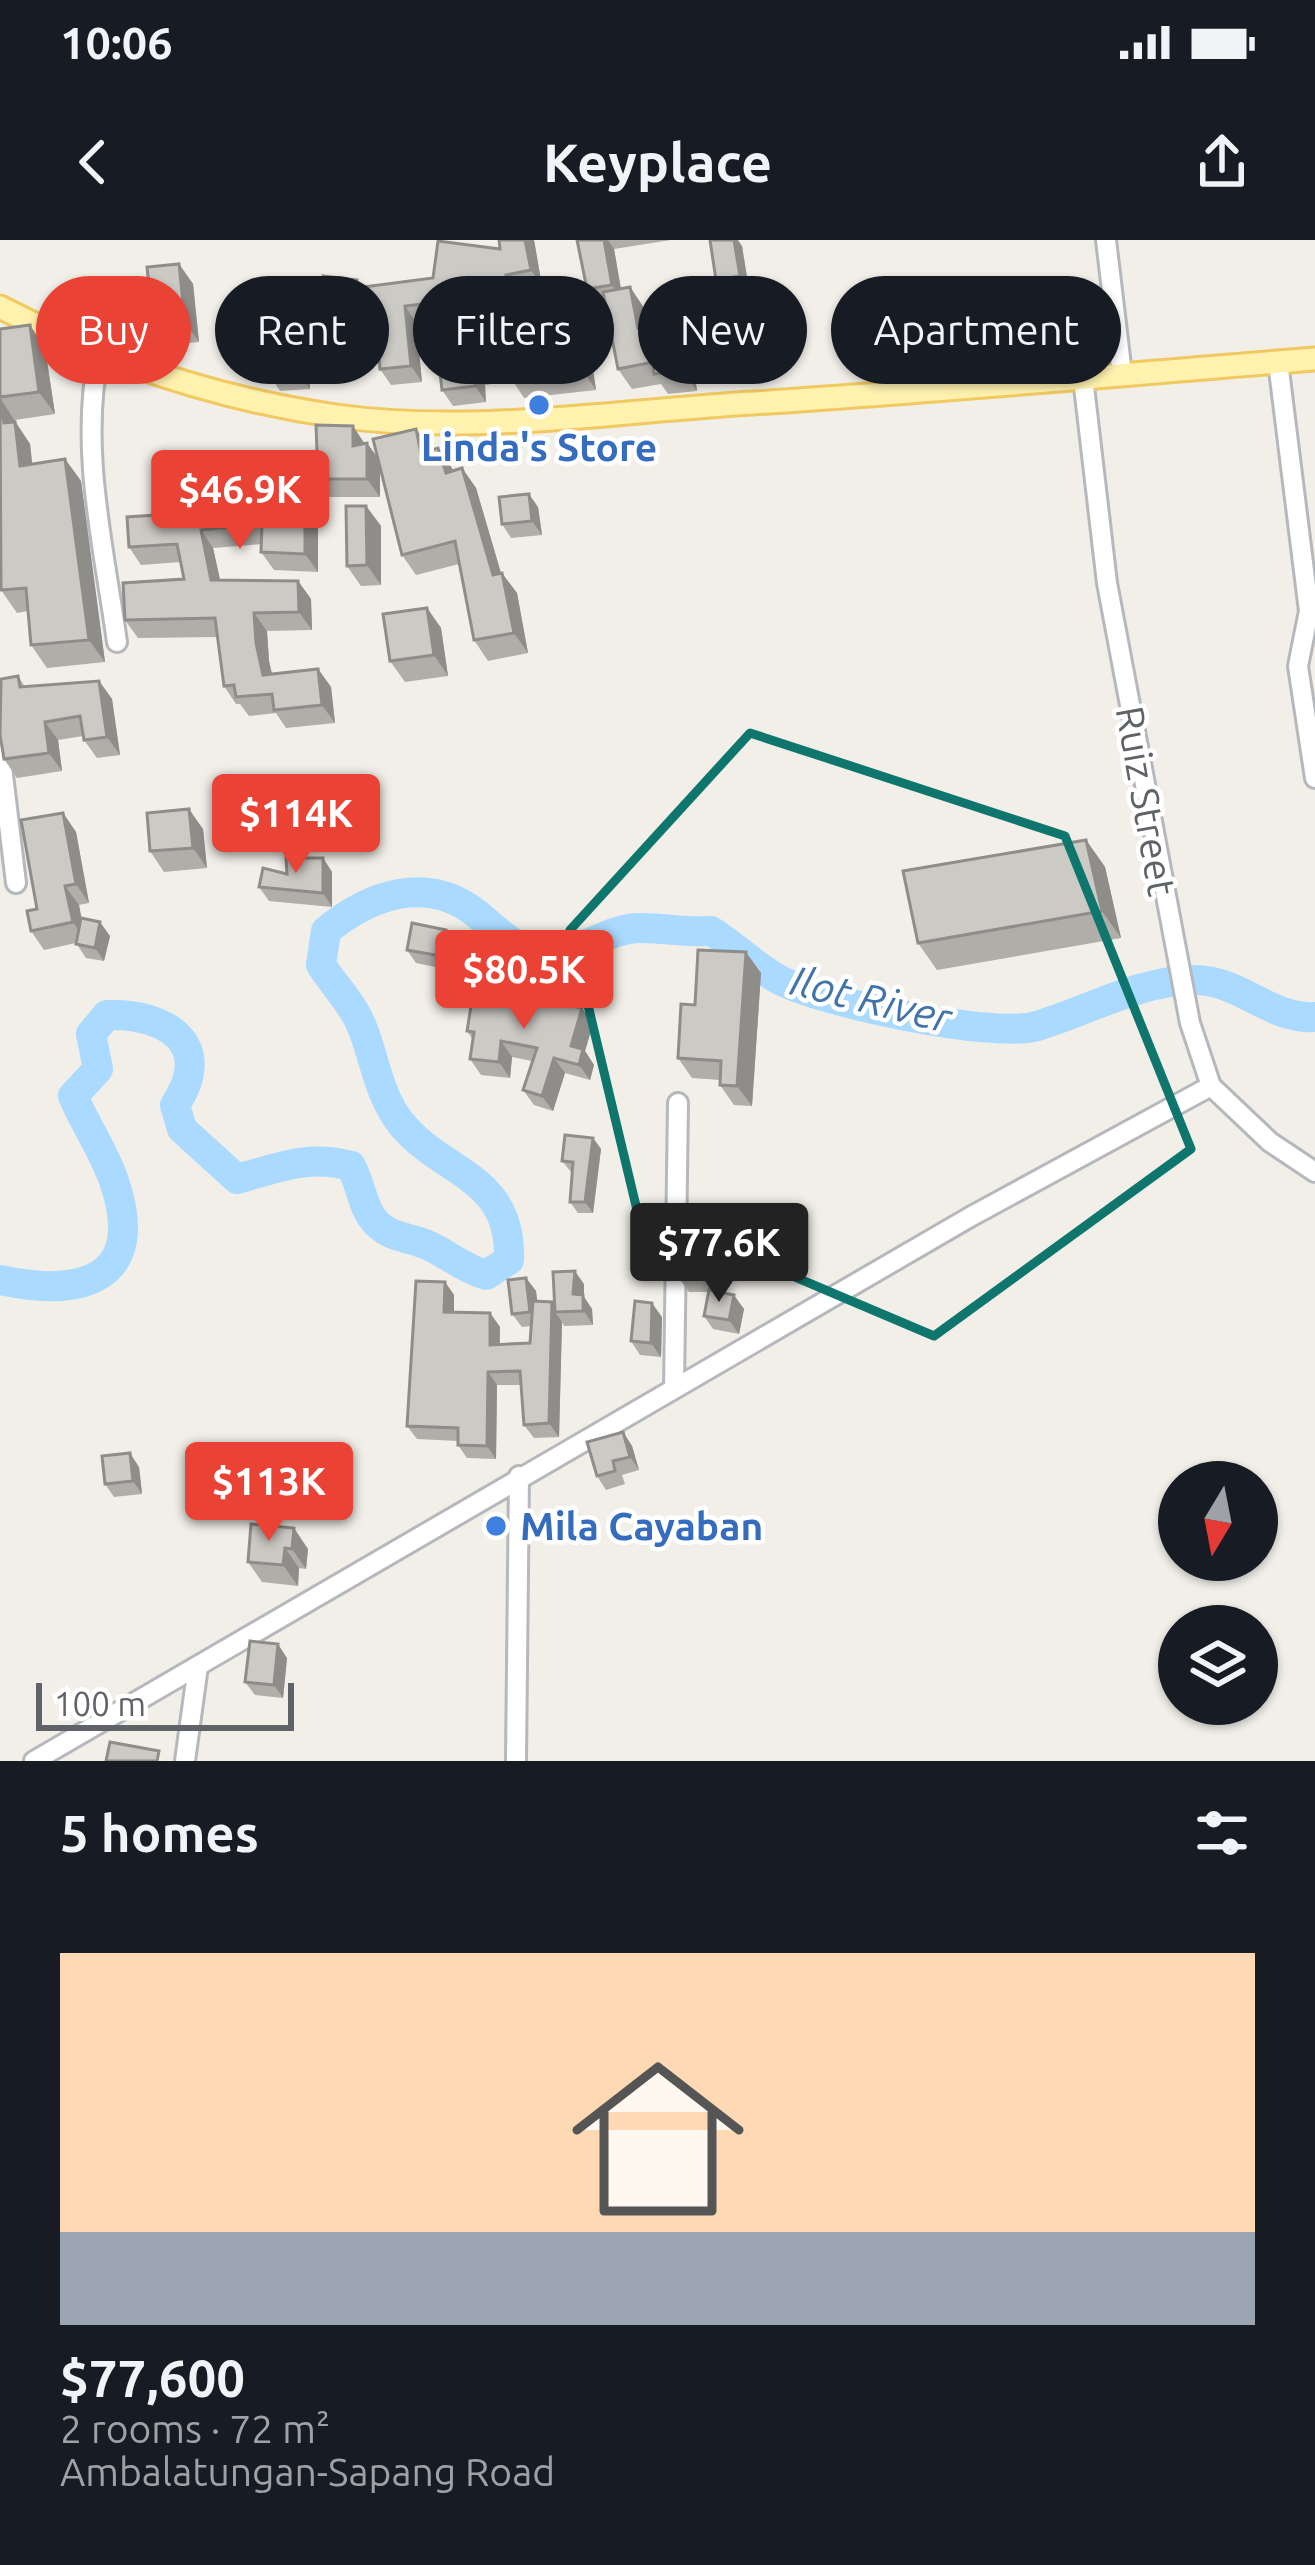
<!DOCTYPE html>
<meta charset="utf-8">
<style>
:root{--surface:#171b24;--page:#242831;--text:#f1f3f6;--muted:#9ea1a6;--accent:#ea4335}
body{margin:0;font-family:Ubuntu,sans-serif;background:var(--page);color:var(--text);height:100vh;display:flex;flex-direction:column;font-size:45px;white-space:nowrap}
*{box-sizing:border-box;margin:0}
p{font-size:39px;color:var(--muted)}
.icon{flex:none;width:66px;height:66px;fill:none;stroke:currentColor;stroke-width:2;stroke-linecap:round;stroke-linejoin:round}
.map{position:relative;height:1521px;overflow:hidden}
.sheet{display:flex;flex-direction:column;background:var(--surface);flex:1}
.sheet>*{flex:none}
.guide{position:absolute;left:36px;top:36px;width:1245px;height:108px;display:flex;gap:24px}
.needle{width:78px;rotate:190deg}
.controls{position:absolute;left:1158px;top:1221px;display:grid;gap:24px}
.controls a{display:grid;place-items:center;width:120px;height:120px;border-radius:50%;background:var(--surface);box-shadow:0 3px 9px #0004;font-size:60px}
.scale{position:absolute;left:36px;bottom:30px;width:258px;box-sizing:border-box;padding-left:12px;border:6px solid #5f6368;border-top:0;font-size:33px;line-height:42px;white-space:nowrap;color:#5f6368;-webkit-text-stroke:9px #fff;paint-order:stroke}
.price{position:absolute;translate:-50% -102px;padding:0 27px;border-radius:12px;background:var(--accent);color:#fff;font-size:39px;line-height:78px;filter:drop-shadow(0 3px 6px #0008)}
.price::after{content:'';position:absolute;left:50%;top:72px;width:36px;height:27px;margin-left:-18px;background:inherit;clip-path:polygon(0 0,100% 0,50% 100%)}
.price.active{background:#222;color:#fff}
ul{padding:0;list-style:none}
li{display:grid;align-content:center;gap:24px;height:636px;padding:0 60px}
li span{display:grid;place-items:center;height:372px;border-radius:0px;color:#555}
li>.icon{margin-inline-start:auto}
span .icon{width:216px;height:216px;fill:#fffc;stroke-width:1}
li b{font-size:51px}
h2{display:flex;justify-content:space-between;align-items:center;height:144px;padding:0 60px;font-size:51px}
.tag{padding:0 42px;border-radius:54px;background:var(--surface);box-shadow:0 3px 9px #0004;font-size:42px;line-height:108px}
.tag.active{background:var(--accent);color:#fff}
.status{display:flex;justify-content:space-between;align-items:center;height:84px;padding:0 60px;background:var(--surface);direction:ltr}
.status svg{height:33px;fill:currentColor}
header{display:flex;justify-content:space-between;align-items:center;height:156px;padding:0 60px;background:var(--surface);font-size:54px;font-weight:600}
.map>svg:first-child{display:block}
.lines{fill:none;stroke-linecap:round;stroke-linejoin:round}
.river{stroke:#aadaff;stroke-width:30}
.minor-casing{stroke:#b5b8bc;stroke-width:24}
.major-casing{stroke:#f2c960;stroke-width:27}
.minor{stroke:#fff;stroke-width:18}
.major{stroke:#fff2af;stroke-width:21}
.wall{fill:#afaea9}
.shaded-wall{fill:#8f8d8a}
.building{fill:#cccac5;stroke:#8f8d8a;stroke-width:3}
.marked{fill:none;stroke:#0f766e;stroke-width:9;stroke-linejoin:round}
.shop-dot{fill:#3f7fe0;stroke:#fff;stroke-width:4.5}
.labels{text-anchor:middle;stroke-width:9;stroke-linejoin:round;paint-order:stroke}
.shop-label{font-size:39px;font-weight:bold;fill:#366cbe;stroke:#fff}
.street-label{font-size:39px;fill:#5f6368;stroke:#fff}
.water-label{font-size:42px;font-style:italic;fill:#4174aa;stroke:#fff}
</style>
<div class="status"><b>10:06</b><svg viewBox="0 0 49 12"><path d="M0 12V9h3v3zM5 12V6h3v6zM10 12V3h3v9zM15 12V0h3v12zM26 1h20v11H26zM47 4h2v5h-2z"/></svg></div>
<header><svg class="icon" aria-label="back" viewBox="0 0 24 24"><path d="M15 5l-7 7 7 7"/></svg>Keyplace<svg class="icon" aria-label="share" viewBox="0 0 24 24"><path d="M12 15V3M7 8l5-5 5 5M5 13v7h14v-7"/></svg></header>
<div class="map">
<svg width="1315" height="1521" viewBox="0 0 1315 1521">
<rect width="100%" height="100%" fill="#f1efe8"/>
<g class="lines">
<path class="river" d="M 0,1040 C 81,1058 148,1040 114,941 C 104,912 85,884 73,856 L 98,829 L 91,794 L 107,775 C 167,773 215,805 175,865 L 182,889 L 237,939 C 277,928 309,914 351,926 C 360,942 363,967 373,979 C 388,998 405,996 425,1004 C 447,1013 460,1027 486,1035 L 509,1020 C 512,934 440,934 400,882 C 378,853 375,819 362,787 C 354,765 333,744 321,725 L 326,691 C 369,655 427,634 477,674 C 495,689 516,710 539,713 C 577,718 602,690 637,688 C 661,687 685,693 711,691 C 734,705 754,726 778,739 C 819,762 993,799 1037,786 C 1088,771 1140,740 1195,740 C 1240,740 1271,780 1315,777"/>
<g class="minor-casing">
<g id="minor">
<polyline points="1106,0 1122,134"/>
<path d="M 99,114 C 79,208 104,308 117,402"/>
<polyline points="1278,122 1309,371 1298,426 1315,538"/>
<polyline points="1083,138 1107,343 1190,783 1211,846 1270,902 1315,932"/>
<polyline points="0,510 16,643"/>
<polyline points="674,1148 678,863"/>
<polyline points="34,1521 970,977 1211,846"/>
<polyline points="185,1521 198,1426"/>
<polyline points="516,1521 519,1236"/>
</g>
</g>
<g class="major-casing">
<path id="major" d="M 0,67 C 104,121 219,159 336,176 C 473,195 616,171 753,163 C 941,151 1128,134 1315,119"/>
</g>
<use href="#minor" class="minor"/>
<use href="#major" class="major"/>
</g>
<g class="wall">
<polygon points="534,0 542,46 517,51 521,91 541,88 575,75 581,101 591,116 596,150 524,158 513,141 485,145 486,162 453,166 442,150 434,80 416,82 422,142 391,145 380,129 377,95 354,92 352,137 320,135 309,119 362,47 433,38 500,9"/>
<polygon points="577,0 671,0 614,9 621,49 630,47 644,68 648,86 690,103 697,151 668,154 661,144 632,149 618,129 606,64 598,65 587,49"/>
<polygon points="742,6 749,50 725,53 716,40"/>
<polygon points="179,24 193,44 199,102 167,105 153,85"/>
<polygon points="759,82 762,124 732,127 722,113"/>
<polygon points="270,88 278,122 309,135 310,149 280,151 271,137 270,132 261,134 252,121"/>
<polygon points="0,89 45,108 55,174 15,180 16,184 30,204 32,224 65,219 81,241 105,422 47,428 31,405 28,371 17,373 1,350"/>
<polygon points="367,203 378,219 430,210 453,231 462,228 476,248 501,333 517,353 528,413 488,421 474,400 459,324 416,335 402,315 380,225 380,257 318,257 318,332 274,330 261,312 262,304 213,308 220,340 298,341 311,359 312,390 267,391 269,421 272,434 318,429 331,447 335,483 286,488 276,473 249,476 240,464 236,464 224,446 217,397 138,398 125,380 184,339 181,322 141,325 129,307 171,274 317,212"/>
<polygon points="366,266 381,286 381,345 361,346 347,326"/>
<polygon points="538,267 542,295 511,298 502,284"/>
<polygon points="427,368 441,388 448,436 405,442 390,421"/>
<polygon points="18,436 25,447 99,441 112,459 120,515 97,518 84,500 83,496 58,500 62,531 17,538 4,519"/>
<polygon points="63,573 76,592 89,663 79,665 81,678 110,696 104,721 86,718 76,703 44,710 31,691"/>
<polygon points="203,589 207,628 164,632 150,611"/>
<polygon points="1086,600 1105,627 1121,698 937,730 918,703"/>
<polygon points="323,618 332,632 332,667 269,661 259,647"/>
<polygon points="446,690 456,703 450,730 416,723 407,710"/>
<polygon points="761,733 752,866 734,865 720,845 720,840 692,838 678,818 695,765"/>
<polygon points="593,784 585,811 594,825 590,840 565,833 553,871 534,865 523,850 532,821 512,817 510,838 481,835 470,819 473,800 467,791"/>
<polygon points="593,898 601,909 593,973 578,973 570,962 572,933 562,921"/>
<polygon points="734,994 739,1000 740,1015 720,1016 715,1009"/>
<polygon points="715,1010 715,1052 744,1069 739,1094 713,1089 704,1076 708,1052 689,1052 679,1038"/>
<polygon points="526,1038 536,1051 537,1061 555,1066 584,1044 584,1057 592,1069 593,1085 564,1086 562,1082 559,1197 534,1198 524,1185 521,1145 497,1145 496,1219 467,1218 458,1205 458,1201 417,1199 407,1186 445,1042 454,1055 454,1072 490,1073 500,1087 500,1104 530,1103 531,1086 522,1087 512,1074"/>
<polygon points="662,1077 661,1117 640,1115 631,1101"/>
<polygon points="623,1192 632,1206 639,1230 622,1235 625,1244 606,1250 597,1236"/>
<polygon points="139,1227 142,1254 114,1257 105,1244"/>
<polygon points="251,1284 308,1309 306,1329 299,1328 298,1346 262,1342 248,1322"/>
<polygon points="287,1418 283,1458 255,1455 245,1442"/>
</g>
<g class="shaded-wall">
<polygon points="525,0 534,0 542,46 531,30"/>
<polygon points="604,0 608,0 614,9 623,61 612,45"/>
<polygon points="734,0 738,0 742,6 749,50 740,36"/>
<polygon points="179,24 193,44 199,102 185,82"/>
<polygon points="506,35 517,51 522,109 511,93"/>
<polygon points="630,47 644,68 652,108 638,88"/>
<polygon points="564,59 575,75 581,101 591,116 596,150 585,134 573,101"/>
<polygon points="405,66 416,82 422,142 411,126"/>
<polygon points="750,68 759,82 762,124 753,111"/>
<polygon points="260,74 270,88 280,130 271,116"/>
<polygon points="343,76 354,92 352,137 341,121"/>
<polygon points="676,83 690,103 697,151 683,130"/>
<polygon points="30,85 45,108 55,174 39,152"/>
<polygon points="299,121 309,135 310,149 300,135"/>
<polygon points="474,129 485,145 486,162 475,146"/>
<polygon points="0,158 30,204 35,249 20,226 4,183"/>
<polygon points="353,186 365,204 353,206"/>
<polygon points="416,189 430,209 435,233 421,213"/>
<polygon points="367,203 380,221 380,257 367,239"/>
<polygon points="438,208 452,228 460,253 446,233"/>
<polygon points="65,219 81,241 105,422 89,400"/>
<polygon points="462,228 476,248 505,347 502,333 517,353 528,413 514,393 493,335"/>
<polygon points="305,239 318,257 318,332 305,314"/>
<polygon points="529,254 538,267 542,295 532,281"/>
<polygon points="366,266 381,286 381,345 367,325"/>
<polygon points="201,290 213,308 224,358 211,340"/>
<polygon points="298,341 311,359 312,390 299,372"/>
<polygon points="427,368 441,388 448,436 434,415"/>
<polygon points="254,373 267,391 269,421 276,453 263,435 256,403"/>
<polygon points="318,429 331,447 335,483 322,465"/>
<polygon points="99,441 112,459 120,515 107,497"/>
<polygon points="45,482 58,500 62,531 49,513"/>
<polygon points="189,569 203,589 207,628 193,608"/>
<polygon points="63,573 76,592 89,663 76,644"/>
<polygon points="1086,600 1105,627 1121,698 1102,671"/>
<polygon points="323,618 332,632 332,667 323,653"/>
<polygon points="65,646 79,665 86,701 73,682"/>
<polygon points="100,682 110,696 104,721 95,708"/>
<polygon points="446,690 456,703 450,730 441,716"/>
<polygon points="746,712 761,733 752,866 737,846"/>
<polygon points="582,768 593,784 585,811 594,825 590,840 579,825 571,806"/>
<polygon points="501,801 512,817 510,838 499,822"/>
<polygon points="554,818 565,833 553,871 542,856"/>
<polygon points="593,898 601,909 593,973 585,962"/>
<polygon points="734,994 739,1000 740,1015 735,1008"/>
<polygon points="705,996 715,1010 715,1052 705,1038"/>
<polygon points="575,1031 584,1044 584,1057 592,1069 593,1085 573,1054"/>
<polygon points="526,1038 536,1051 540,1085 530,1072"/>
<polygon points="445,1042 454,1055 454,1086 444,1072"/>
<polygon points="734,1055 744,1069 739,1094 729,1080"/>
<polygon points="552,1062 559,1072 555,1072 562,1082 559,1197 549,1183"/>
<polygon points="652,1063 662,1077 661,1117 651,1103"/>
<polygon points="490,1073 500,1087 499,1119 490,1105"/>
<polygon points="488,1132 497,1145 496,1219 487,1206"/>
<polygon points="623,1192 632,1206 639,1230 630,1217"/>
<polygon points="130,1213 139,1227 142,1254 133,1241"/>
<polygon points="294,1288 308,1309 306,1329 292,1309"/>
<polygon points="285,1308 299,1328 298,1346 283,1325"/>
<polygon points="278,1404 287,1418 283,1458 274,1445"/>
</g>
<g class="building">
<polygon points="499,0 525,0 531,30 506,35 511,93 541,88 537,65 564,59 573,101 580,100 585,134 513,142 511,124 474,129 475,146 442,150 432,63 405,66 411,126 380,129 376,80 343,76 341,121 309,119 323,36 357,40 356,48 433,38 438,1 500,9"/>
<polygon points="577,0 604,0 612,45 587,49"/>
<polygon points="710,0 734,0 740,36 716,40"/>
<polygon points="179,24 185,82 153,85 147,27"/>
<polygon points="630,47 638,88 676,83 683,130 654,134 653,122 618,129 603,52"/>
<polygon points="750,68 753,111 722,113 719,70"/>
<polygon points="260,74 271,116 252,121 241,78"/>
<polygon points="30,85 39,152 0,157 0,89"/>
<polygon points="299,121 300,135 271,137 270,123"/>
<polygon points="0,159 4,183 15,182 20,226 65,219 89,400 31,405 26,348 1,350"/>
<polygon points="316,185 353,186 353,206 367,203 367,239 305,239 305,314 261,312 262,284 201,290 211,340 298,341 299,372 254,373 256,403 263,435 318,429 322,465 274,470 272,454 236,457 234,445 224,446 215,378 125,380 123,343 184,339 177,304 129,307 127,277 171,274 167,225 317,212"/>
<polygon points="416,189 421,213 438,208 446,233 462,228 493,335 502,333 514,393 474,400 455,301 402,315 373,199"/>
<polygon points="529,254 532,281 502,284 499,257"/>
<polygon points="346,266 366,266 367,325 347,326"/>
<polygon points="427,368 434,415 390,421 383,374"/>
<polygon points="18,436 20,447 99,441 107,497 84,500 80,476 45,482 49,513 4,519 0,495 1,439"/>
<polygon points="189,569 193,608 150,611 147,573"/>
<polygon points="63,573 76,644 65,646 73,682 31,691 27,671 37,669 21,580"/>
<polygon points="1086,600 1102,671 918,703 903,631"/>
<polygon points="286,618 323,618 323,653 259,647 263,628 287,634"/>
<polygon points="81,678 100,682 95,708 76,704"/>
<polygon points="412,683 446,690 441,716 407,710"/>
<polygon points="698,710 746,712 737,846 720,845 721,821 678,818 681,764 695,765"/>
<polygon points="474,748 582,768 571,806 583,809 579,825 554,818 542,856 523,850 537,808 501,801 499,822 470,819 474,792 467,791"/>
<polygon points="565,895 593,898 585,962 570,962 573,922 562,921"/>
<polygon points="714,994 734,994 735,1008 715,1009"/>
<polygon points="680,996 705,996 705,1038 679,1038"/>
<polygon points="575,1031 573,1054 583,1055 583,1071 555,1072 553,1032"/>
<polygon points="526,1038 530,1072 512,1074 508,1040"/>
<polygon points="416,1041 445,1042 444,1072 490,1073 490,1105 530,1103 533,1061 552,1062 549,1183 524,1185 520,1131 488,1132 487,1206 458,1205 458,1188 407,1186"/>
<polygon points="709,1050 734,1055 729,1080 704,1076"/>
<polygon points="635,1061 652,1063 651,1103 631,1101"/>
<polygon points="623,1192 630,1217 613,1221 615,1231 597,1236 587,1202"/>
<polygon points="130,1213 133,1241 105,1244 102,1216"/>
<polygon points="251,1284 294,1288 292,1309 285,1308 283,1325 248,1322"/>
<polygon points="250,1401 278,1404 274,1445 245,1442"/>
<polygon points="110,1502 159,1511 157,1521 106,1521"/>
</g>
<path class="marked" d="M 750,493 L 1065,596 L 1191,909 L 934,1096 L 637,970 L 570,690 Z"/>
<g class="shop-dot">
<circle cx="539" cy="165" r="12"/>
<circle cx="496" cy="1286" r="12"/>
</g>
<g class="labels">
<g class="shop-label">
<text x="539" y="221">Linda's Store</text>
<text x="520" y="1300" text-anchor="start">Mila Cayaban</text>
</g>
<g class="street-label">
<text transform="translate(1146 561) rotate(80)" y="14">Ruiz Street</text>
</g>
<g class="water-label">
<text transform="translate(871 759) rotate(14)" y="15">Ilot River</text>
</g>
</g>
</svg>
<div class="controls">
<a><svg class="needle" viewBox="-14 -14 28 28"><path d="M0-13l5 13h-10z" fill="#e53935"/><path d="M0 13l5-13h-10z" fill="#9ea1a6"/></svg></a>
<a><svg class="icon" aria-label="layers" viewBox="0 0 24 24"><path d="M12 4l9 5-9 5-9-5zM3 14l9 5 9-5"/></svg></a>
</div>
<div class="scale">100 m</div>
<b class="price" style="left:240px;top:312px">$46.9K</b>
<b class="price" style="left:296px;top:636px">$114K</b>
<b class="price" style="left:524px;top:792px">$80.5K</b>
<b class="price active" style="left:719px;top:1065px">$77.6K</b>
<b class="price" style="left:269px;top:1304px">$113K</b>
<div class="guide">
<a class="tag active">Buy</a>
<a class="tag">Rent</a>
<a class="tag">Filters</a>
<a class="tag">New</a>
<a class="tag">Apartment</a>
</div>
</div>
<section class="sheet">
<h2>5 homes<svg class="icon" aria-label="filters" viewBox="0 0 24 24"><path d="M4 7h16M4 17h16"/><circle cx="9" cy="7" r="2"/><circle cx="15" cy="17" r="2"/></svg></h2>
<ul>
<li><span style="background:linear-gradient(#ffd9b3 75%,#9aa5b1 0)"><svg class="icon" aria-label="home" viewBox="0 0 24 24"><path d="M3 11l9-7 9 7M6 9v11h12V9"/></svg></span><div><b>$77,600</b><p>2 rooms · 72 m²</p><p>Ambalatungan-Sapang Road</p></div></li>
</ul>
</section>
